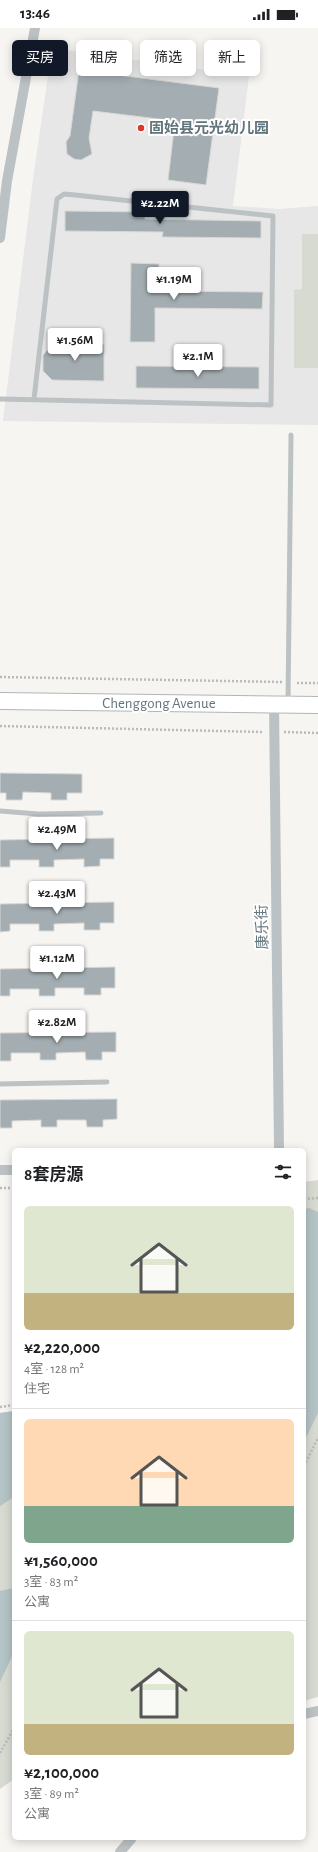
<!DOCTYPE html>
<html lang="zh">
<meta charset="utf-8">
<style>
:root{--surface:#fff;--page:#f2f2f2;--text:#202124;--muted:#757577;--line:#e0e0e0;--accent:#111827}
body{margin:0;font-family:"Alegreya Sans","Noto Sans SC",sans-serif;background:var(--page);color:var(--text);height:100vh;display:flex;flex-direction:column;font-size:15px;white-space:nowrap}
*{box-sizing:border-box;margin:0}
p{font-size:13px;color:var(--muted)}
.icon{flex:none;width:22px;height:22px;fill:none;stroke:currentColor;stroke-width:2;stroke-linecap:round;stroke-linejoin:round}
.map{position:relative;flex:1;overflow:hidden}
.side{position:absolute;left:12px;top:1120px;width:294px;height:692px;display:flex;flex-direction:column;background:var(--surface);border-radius:6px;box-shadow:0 2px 10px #0003}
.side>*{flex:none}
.hud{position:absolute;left:12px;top:12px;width:294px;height:36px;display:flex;gap:8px}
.price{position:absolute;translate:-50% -34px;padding:0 9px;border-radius:4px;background:#fff;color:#222;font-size:13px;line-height:26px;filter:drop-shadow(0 1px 2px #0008)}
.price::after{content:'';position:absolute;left:50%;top:24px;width:12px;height:9px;margin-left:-6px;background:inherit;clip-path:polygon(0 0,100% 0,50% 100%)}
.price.on{background:var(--accent);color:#fff}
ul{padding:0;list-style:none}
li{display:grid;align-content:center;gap:8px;height:212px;padding:0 12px}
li+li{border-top:1px solid var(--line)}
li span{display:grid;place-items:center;height:124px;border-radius:6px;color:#555}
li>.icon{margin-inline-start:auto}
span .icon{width:72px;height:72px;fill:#fffc;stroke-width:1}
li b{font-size:17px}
h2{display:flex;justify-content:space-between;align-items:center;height:48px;padding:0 12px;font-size:17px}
.pill{padding:0 14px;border-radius:6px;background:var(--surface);box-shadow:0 2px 10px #0003;font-size:14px;line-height:36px}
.pill.on{background:var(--accent);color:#fff}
.status{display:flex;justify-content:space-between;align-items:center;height:28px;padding:0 20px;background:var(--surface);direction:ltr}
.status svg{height:11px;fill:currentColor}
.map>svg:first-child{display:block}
.built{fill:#e6e7e6}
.green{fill:#d6dad1}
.water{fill:#b4c3c5}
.building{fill:#a4aeb2;stroke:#d7d7d5}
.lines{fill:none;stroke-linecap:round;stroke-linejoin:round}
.primary-casing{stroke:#b0b6b9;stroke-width:18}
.path{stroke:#b7bbbc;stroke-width:2.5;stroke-dasharray:2 2;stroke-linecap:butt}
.service{stroke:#bcc2c4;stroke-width:5}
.minor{stroke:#bcc2c4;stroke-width:10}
.primary{stroke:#fff;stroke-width:16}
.poi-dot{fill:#dc392b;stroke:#fff;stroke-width:1.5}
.labels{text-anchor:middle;stroke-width:4;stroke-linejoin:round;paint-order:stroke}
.poi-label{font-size:15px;font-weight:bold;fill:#62757c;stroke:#fff;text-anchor:start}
.street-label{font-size:15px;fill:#62757c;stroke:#fff}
</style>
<div class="status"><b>13:46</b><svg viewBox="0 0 49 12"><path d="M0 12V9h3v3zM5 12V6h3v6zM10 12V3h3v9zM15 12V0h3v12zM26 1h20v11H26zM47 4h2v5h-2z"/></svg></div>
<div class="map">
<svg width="318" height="1824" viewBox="0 0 318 1824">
<rect width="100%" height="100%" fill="#f6f5f2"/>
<polygon class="built" points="52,20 249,48 233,178 279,181 318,178 318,397 3,393 33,151"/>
<g class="green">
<polygon points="302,206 318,206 318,340 294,340 294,262 302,261"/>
<polygon points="318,1152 318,1669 304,1673 304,1154"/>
<polygon points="14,1383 14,1751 0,1761 0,1385"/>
</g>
<g class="water">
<polygon points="309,1180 318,1184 318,1385 304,1414 304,1181"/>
<polygon points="14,1383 14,1469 0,1478 0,1385"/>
<polygon points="14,1560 14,1624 0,1654 0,1563"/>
</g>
<g class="building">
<polygon points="79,42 219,60 206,157 168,152 175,93 93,83 89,110 92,126 81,132 74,131 67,126 66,114 70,108"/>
<polygon points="65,183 145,184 145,191 261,193 261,210 162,209 163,204 65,203"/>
<polygon points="131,235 159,236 158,263 263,264 262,281 155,280 155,314 130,314"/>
<polygon points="60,316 104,316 104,353 52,352 43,343 43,327 50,319"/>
<polygon points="136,338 259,339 259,361 136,360"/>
<polygon points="0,745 82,746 82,765 67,765 67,772 51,772 51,765 23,764 22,772 6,772 6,765 0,765"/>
<polygon points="114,810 114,831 100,831 100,838 84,839 84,831 54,832 54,839 39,839 39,832 10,832 10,839 0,839 0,812"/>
<polygon points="114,874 114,895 100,895 100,902 84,902 84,895 54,896 54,903 39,903 39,896 10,896 10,903 0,904 0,876"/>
<polygon points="115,939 115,960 101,960 101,967 84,967 84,960 55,960 55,968 39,968 39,961 10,961 10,968 0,968 0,941"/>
<polygon points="116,1004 116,1024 102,1024 102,1032 86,1032 85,1024 56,1025 56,1032 40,1032 40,1025 11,1025 11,1033 0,1033 0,1005"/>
<polygon points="117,1071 117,1091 103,1092 103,1099 87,1099 86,1092 57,1092 57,1099 41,1099 41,1092 12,1093 12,1100 0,1100 0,1072"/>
</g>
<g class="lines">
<g class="primary-casing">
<polyline id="primary" points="0,673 318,677"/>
</g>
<g class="path">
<polyline points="0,649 282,654"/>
<polyline points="297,655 318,655"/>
<polyline points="0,698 263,704"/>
<polyline points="284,704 318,705"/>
<polyline points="0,1160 14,1160"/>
<polyline points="304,1171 318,1170"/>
<polyline points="0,1379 14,1377"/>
<polyline points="304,1438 318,1410"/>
<polyline points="0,1725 14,1700"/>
</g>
<g class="service">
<polyline points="0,371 271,377 273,188 75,167 64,166 57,171 34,371"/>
<polyline points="288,675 291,407"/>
<polyline points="0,783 38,786 101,785"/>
<polyline points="0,1056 107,1054"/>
</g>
<g class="minor">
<polyline points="0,210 7,153 35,0"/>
<polyline points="274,675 279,1122"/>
<polyline points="0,1142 14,1142"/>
<polyline points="304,1686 318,1683"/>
<polyline points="120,1824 132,1810"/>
</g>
<use href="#primary" class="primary"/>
</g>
<circle class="poi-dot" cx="141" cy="100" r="4"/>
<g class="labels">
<g class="poi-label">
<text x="149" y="105">固始县元光幼儿园</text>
</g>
<g class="street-label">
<text x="159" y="680">Chenggong Avenue</text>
<text transform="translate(262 899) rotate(-91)" y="5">康乐街</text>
</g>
</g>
</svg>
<b class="price on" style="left:160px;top:197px">¥2.22M</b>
<b class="price" style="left:174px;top:273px">¥1.19M</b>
<b class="price" style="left:75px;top:334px">¥1.56M</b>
<b class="price" style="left:198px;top:350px">¥2.1M</b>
<b class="price" style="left:57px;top:823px">¥2.49M</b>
<b class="price" style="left:57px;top:887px">¥2.43M</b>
<b class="price" style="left:57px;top:952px">¥1.12M</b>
<b class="price" style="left:57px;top:1016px">¥2.82M</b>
<div class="hud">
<a class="pill on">买房</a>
<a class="pill">租房</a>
<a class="pill">筛选</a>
<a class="pill">新上</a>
</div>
<section class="side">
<h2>8套房源<svg class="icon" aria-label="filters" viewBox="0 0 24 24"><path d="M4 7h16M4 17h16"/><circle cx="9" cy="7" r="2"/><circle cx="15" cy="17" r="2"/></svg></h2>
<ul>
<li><span style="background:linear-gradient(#dfe7d0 70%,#c2b280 0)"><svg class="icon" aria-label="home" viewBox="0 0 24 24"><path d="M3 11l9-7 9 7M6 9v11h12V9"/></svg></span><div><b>¥2,220,000</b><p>4室 · 128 m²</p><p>住宅</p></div></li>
<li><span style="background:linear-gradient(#ffd9b3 70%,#7fa58c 0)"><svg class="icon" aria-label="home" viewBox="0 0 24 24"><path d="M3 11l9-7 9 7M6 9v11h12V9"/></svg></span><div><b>¥1,560,000</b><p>3室 · 83 m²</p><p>公寓</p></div></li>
<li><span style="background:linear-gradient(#dfe7d0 75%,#c2b280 0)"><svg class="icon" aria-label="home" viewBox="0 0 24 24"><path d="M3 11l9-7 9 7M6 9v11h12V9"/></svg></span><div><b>¥2,100,000</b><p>3室 · 89 m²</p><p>公寓</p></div></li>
</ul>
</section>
</div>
